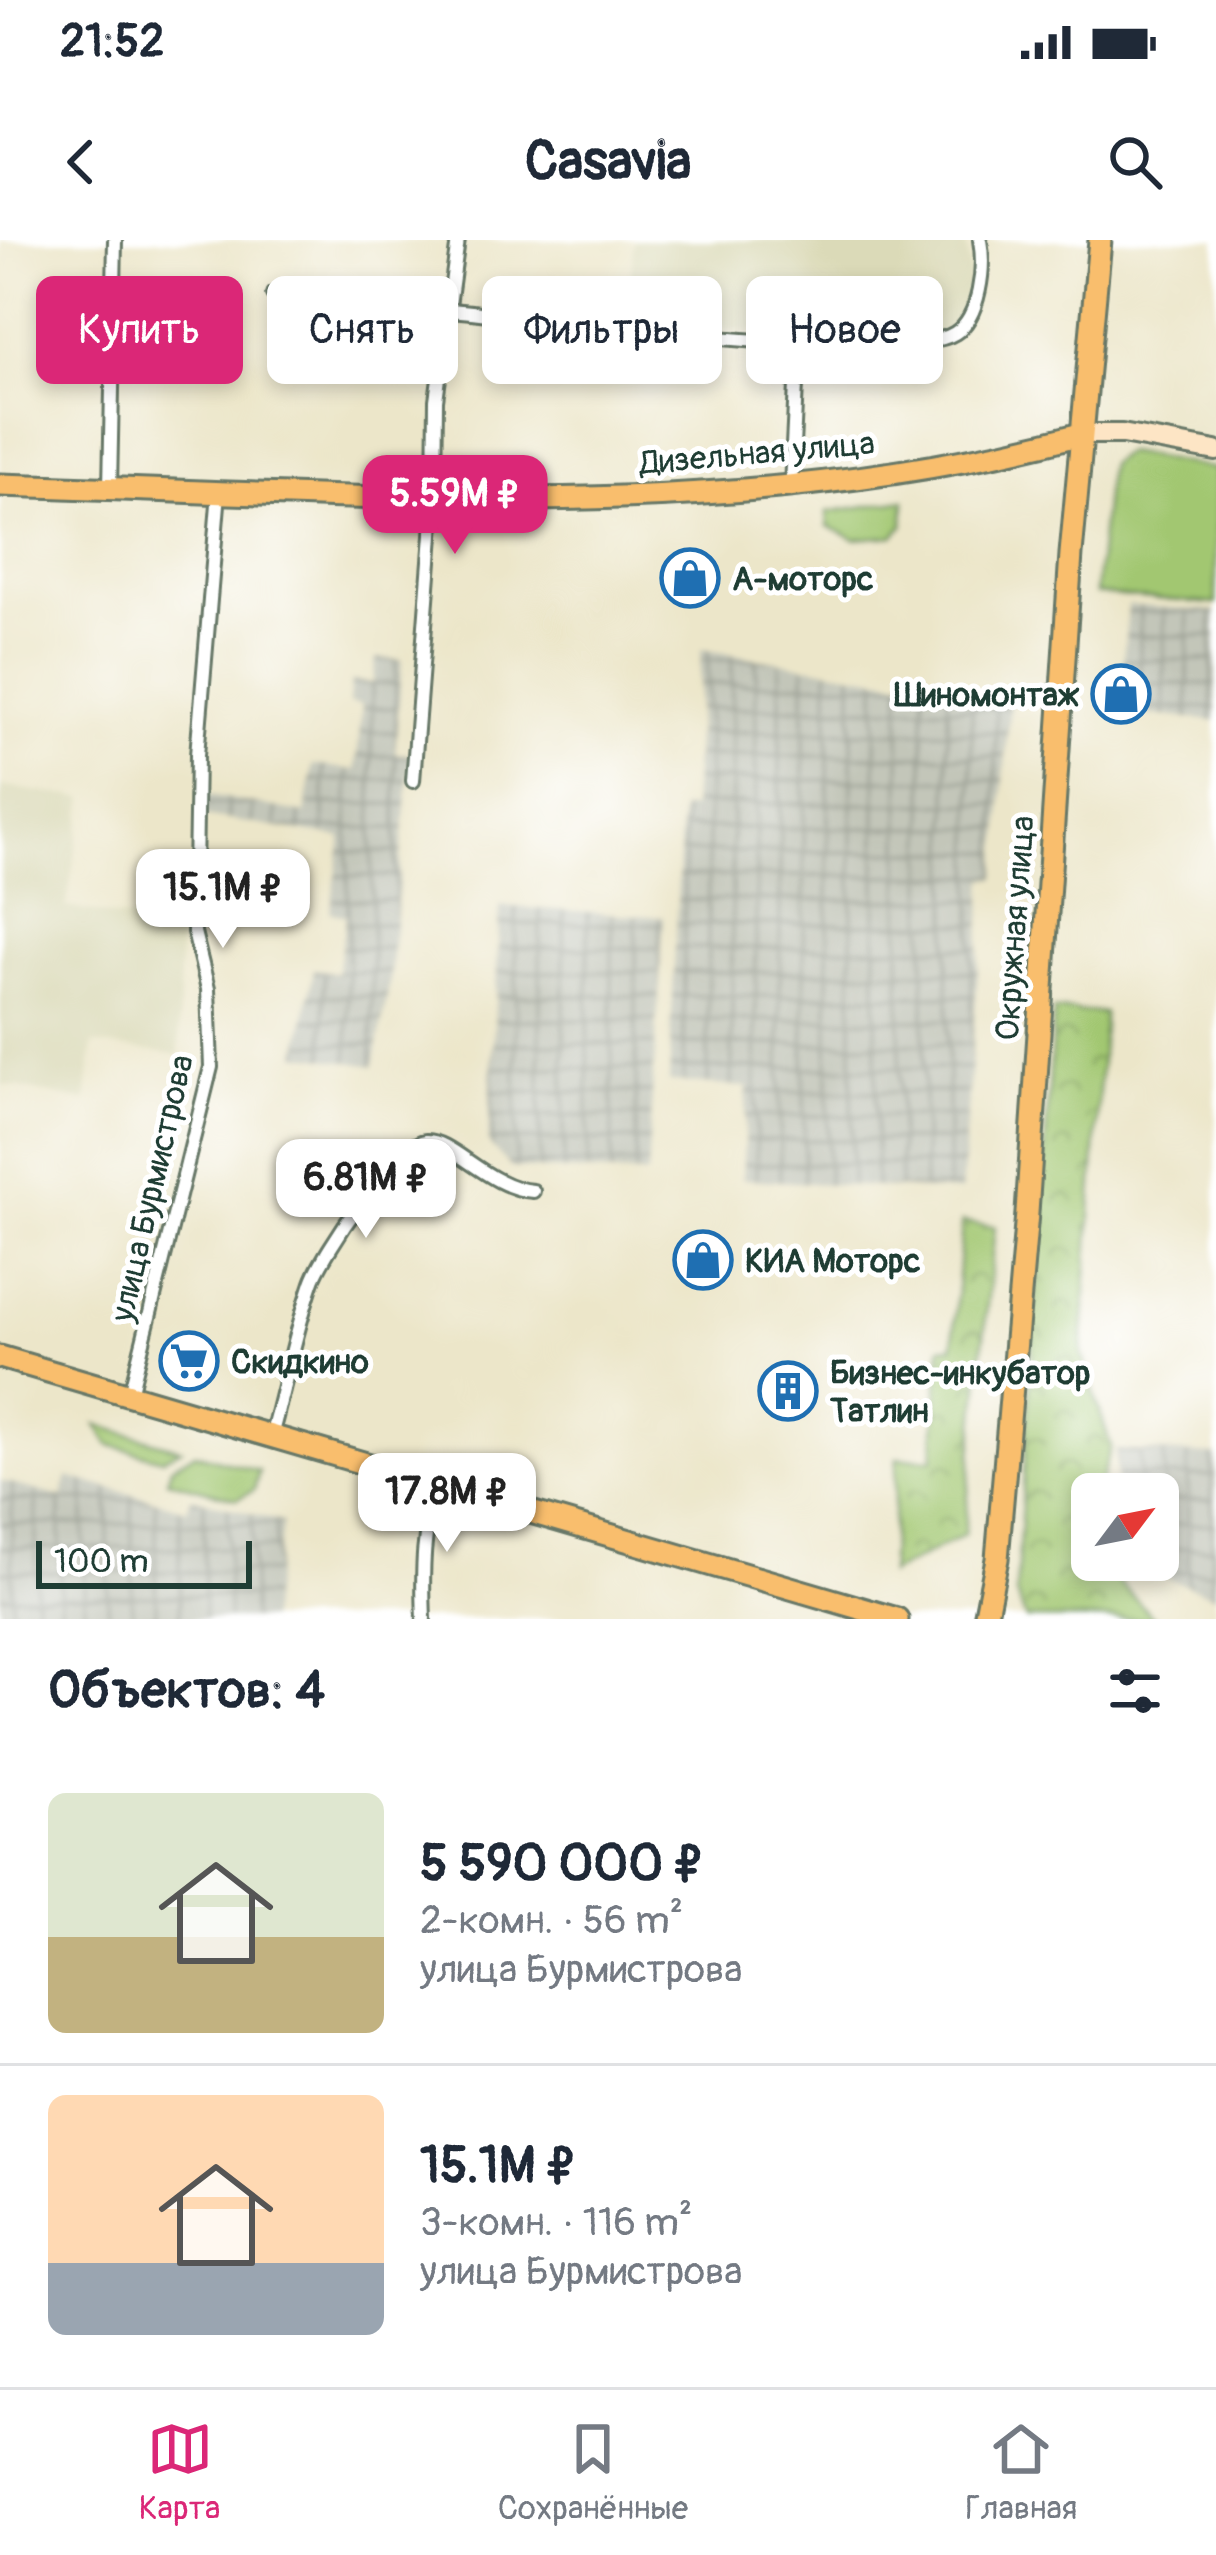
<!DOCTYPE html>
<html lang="ru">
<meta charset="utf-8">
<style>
:root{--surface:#fff;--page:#f2f2f3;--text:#1f2937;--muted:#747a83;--line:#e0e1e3;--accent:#db2777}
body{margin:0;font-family:Pangolin,sans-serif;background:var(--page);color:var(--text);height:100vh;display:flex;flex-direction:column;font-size:45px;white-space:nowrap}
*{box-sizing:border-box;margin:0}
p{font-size:39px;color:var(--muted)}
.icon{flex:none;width:66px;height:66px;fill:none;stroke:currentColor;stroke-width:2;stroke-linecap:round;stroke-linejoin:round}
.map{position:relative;height:1379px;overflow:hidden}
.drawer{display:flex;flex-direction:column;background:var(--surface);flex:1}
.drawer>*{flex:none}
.banner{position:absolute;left:36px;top:36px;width:1146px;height:108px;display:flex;gap:24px}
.needle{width:78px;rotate:58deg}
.buttons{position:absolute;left:1071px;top:1233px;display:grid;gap:24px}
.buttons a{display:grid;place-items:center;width:108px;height:108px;border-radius:18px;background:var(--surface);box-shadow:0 6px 18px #0003;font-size:60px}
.scale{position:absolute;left:36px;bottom:30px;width:216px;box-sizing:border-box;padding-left:12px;border:6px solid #1f3d34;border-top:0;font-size:33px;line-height:42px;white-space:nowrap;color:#1f3d34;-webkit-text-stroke:9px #fff;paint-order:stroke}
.price{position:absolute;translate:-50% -102px;padding:0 27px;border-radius:24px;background:#fff;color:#222;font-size:39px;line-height:78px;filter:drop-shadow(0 3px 6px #0008)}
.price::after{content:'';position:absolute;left:50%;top:72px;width:36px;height:27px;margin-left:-18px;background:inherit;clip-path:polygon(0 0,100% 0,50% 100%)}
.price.selected{background:var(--accent);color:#fff}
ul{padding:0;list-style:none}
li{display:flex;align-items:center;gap:36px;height:300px;padding:0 48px}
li+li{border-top:3px solid var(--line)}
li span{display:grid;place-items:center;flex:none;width:336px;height:240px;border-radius:18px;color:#555}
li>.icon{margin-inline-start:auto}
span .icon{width:144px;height:144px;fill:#fffc;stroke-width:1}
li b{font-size:51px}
h2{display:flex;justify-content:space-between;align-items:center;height:144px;padding:0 48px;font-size:51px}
.chip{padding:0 42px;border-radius:18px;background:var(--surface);box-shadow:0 6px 18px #0003;font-size:42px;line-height:108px}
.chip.selected{background:var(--accent);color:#fff}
.status{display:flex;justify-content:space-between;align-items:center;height:84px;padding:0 60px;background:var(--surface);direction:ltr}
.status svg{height:33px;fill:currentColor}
header{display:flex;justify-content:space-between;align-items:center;height:156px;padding:0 48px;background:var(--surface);font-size:54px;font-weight:700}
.dock{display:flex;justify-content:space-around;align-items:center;height:168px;border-top:3px solid var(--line);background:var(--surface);font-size:33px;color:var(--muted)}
.dock a{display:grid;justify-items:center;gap:6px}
.dock .selected{color:var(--accent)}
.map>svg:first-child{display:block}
.built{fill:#dbdab8}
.industrial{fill:url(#industrial-grid)}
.grass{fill:#a2c771;stroke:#608252;stroke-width:3}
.park{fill:url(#park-crowns);stroke:#608252;stroke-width:3}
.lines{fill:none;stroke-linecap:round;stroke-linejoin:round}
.street-casing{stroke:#677868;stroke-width:18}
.secondary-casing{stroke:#677868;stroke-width:24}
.primary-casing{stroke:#677868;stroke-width:27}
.street{stroke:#fff;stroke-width:12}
.secondary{stroke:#fde5c5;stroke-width:18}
.primary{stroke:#f9be6d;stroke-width:21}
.labels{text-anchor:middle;stroke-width:10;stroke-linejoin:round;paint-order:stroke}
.street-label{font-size:33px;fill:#1f3d34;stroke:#fff}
.poi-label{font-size:33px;font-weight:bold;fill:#1f3d34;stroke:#fff;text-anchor:start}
</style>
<div class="status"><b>21:52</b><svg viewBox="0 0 49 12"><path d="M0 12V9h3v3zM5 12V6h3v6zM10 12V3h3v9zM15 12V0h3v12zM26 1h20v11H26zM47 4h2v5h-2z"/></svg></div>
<header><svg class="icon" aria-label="back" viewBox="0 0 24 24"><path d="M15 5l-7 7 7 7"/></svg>Casavia<svg class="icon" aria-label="search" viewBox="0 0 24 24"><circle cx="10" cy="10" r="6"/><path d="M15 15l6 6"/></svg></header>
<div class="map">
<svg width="1216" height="1379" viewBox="0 0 1216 1379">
<defs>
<pattern id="industrial-grid" width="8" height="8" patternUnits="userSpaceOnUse" patternTransform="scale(3)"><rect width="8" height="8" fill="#c3c6b9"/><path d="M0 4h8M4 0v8" fill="none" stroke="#9ea297"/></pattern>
<pattern id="park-crowns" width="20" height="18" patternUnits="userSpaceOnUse" patternTransform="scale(3)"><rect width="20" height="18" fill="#a2c771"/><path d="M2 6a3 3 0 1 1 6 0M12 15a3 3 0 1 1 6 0" fill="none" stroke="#83a35e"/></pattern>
</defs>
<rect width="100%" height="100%" fill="#fff"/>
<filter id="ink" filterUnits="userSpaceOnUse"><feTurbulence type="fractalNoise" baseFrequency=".00833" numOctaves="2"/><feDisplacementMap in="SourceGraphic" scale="24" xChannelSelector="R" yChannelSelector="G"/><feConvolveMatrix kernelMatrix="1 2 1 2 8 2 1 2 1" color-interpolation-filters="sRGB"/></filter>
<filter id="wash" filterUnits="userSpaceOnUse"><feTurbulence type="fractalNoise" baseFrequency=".004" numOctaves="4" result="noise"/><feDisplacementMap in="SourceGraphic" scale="48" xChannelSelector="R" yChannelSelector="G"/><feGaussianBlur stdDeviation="2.7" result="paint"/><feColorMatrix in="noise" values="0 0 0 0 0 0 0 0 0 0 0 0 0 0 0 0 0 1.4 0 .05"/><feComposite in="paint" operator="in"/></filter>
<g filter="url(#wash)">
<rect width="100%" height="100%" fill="#ece6c9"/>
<g class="built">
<polygon points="634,0 965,0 973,50 958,77 935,98 799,95 665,83 668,48 630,44"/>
<polygon points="0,546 85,558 66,667 179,688 179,815 93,804 86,861 0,844"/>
</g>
<g class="industrial">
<polygon points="1128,365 1216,371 1216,481 1118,472"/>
<polygon points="701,409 1010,459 997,638 985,639 961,952 742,939 747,847 669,842 681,569 692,569"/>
<polygon points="376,418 402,420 395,513 411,515 389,746 374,826 298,814 314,729 337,733 346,676 330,672 342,598 203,576 206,554 305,574 313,525 356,530 362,465 349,463 351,441 373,443"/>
<polygon points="500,666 664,677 647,935 511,928 488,903"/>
<polygon points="1116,1210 1216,1215 1216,1356 1150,1332 1131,1335 1128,1320 1158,1320 1158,1254 1117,1254"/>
<polygon points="68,1237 187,1269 191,1257 283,1282 268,1379 0,1379 0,1241 62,1257"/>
</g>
<g class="grass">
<polygon points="1126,212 1216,229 1216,364 1095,354 1108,224"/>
<polygon points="905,260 904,285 894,296 854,299 828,286 827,272"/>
<polygon points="97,1185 181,1209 162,1219 109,1205"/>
<polygon points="194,1213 259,1231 254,1250 237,1259 167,1240 171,1227"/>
</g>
<g class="park">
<polygon points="1054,770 1104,773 1082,1114 1111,1207 1097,1254 1092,1254 1082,1305 1155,1379 1026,1379 1016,1355"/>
<polygon points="962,982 995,987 964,1295 889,1334 897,1218 933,1219 941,1107 953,1106"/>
</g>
</g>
<g filter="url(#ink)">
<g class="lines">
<g class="street-casing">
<g id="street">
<path d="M 273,54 L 434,75 L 452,70 C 535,78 901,128 955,93 C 980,77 985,27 980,0"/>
<polyline points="791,246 798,104"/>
<polyline points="110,248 115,0"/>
<polyline points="413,541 435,256 436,160 458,0"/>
<polyline points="130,1154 211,827 208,749 194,692 197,515 219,252"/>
<path d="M 271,1196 C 285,1146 295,1093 312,1043 C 321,1015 396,903 426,901 C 451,899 490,949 533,951"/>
<path d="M 424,1379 C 422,1332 422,1290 438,1245"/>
</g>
</g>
<g class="secondary-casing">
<polyline id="secondary" points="1081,194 1122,194 1216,211"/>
</g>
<g class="primary-casing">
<g id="primary">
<path d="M 0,245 C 360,255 729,289 1081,194"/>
<polyline points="0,1117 897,1379"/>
<polyline points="985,1379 997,1319 1027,973 1071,314 1100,0"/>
</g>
</g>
<use href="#street" class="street"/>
<use href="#secondary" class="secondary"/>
<use href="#primary" class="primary"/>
</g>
</g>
<defs>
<g id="shop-ring" transform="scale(3)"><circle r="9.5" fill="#fff" stroke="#1f6fb2" stroke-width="1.5"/><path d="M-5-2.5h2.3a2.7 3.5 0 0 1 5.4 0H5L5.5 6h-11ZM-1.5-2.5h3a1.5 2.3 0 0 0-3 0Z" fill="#1f6fb2"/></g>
<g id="supermarket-ring" transform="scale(3)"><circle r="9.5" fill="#fff" stroke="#1f6fb2" stroke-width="1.5"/><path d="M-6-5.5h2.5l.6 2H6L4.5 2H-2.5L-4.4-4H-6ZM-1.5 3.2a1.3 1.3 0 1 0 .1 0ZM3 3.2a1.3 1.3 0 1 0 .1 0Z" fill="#1f6fb2"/></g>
<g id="building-ring" transform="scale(3)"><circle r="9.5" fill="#fff" stroke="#1f6fb2" stroke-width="1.5"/><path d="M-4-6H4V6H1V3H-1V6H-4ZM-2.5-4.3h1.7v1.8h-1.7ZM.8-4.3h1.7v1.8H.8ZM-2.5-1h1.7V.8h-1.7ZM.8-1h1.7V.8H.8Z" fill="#1f6fb2"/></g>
</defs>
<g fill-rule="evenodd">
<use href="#shop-ring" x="690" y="338"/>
<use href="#shop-ring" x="1121" y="454"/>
<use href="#shop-ring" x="703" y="1020"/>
<use href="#supermarket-ring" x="189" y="1121"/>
<use href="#building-ring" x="788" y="1151"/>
</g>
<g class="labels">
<g class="street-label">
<text transform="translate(757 212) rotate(-5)" y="12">Дизельная улица</text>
<text transform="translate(1014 688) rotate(-86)" y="12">Окружная улица</text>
<text transform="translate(151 948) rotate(-77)" y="12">улица Бурмистрова</text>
</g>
<g class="poi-label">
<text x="732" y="350">А-моторс</text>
<text x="1079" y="466" text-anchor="end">Шиномонтаж</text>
<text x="745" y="1032">КИА Моторс</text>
<text x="231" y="1133">Скидкино</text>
<text x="830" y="1144">Бизнес-инкубатор<tspan x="830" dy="38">Татлин</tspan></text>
</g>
</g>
</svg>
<div class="buttons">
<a><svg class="needle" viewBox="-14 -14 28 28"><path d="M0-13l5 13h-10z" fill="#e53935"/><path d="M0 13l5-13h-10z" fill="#747a83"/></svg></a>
</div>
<div class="scale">100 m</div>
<b class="price selected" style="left:455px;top:317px">5.59M ₽</b>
<b class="price" style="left:223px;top:711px">15.1M ₽</b>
<b class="price" style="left:366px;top:1001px">6.81M ₽</b>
<b class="price" style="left:447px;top:1315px">17.8M ₽</b>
<div class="banner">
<a class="chip selected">Купить</a>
<a class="chip">Снять</a>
<a class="chip">Фильтры</a>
<a class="chip">Новое</a>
</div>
</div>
<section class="drawer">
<h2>Объектов: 4<svg class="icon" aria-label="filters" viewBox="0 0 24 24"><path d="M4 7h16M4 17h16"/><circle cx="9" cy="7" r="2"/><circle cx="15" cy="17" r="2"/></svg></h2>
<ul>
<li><span style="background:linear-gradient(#dfe7d0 60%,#c2b280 0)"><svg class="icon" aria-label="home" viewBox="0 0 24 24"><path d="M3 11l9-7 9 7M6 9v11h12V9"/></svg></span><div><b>5 590 000 ₽</b><p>2-комн. · 56 m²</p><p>улица Бурмистрова</p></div></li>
<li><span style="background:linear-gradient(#ffd9b3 70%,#9aa5b1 0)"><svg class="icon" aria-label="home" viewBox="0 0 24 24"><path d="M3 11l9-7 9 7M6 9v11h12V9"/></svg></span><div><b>15.1M ₽</b><p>3-комн. · 116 m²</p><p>улица Бурмистрова</p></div></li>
</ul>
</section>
<nav class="dock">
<a class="selected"><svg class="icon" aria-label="map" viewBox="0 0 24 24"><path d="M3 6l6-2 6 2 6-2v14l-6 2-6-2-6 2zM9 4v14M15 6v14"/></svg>Карта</a>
<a><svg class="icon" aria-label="saved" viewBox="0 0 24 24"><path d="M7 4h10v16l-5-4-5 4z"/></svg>Сохранённые</a>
<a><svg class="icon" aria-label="home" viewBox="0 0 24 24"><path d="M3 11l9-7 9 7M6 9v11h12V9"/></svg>Главная</a>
</nav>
